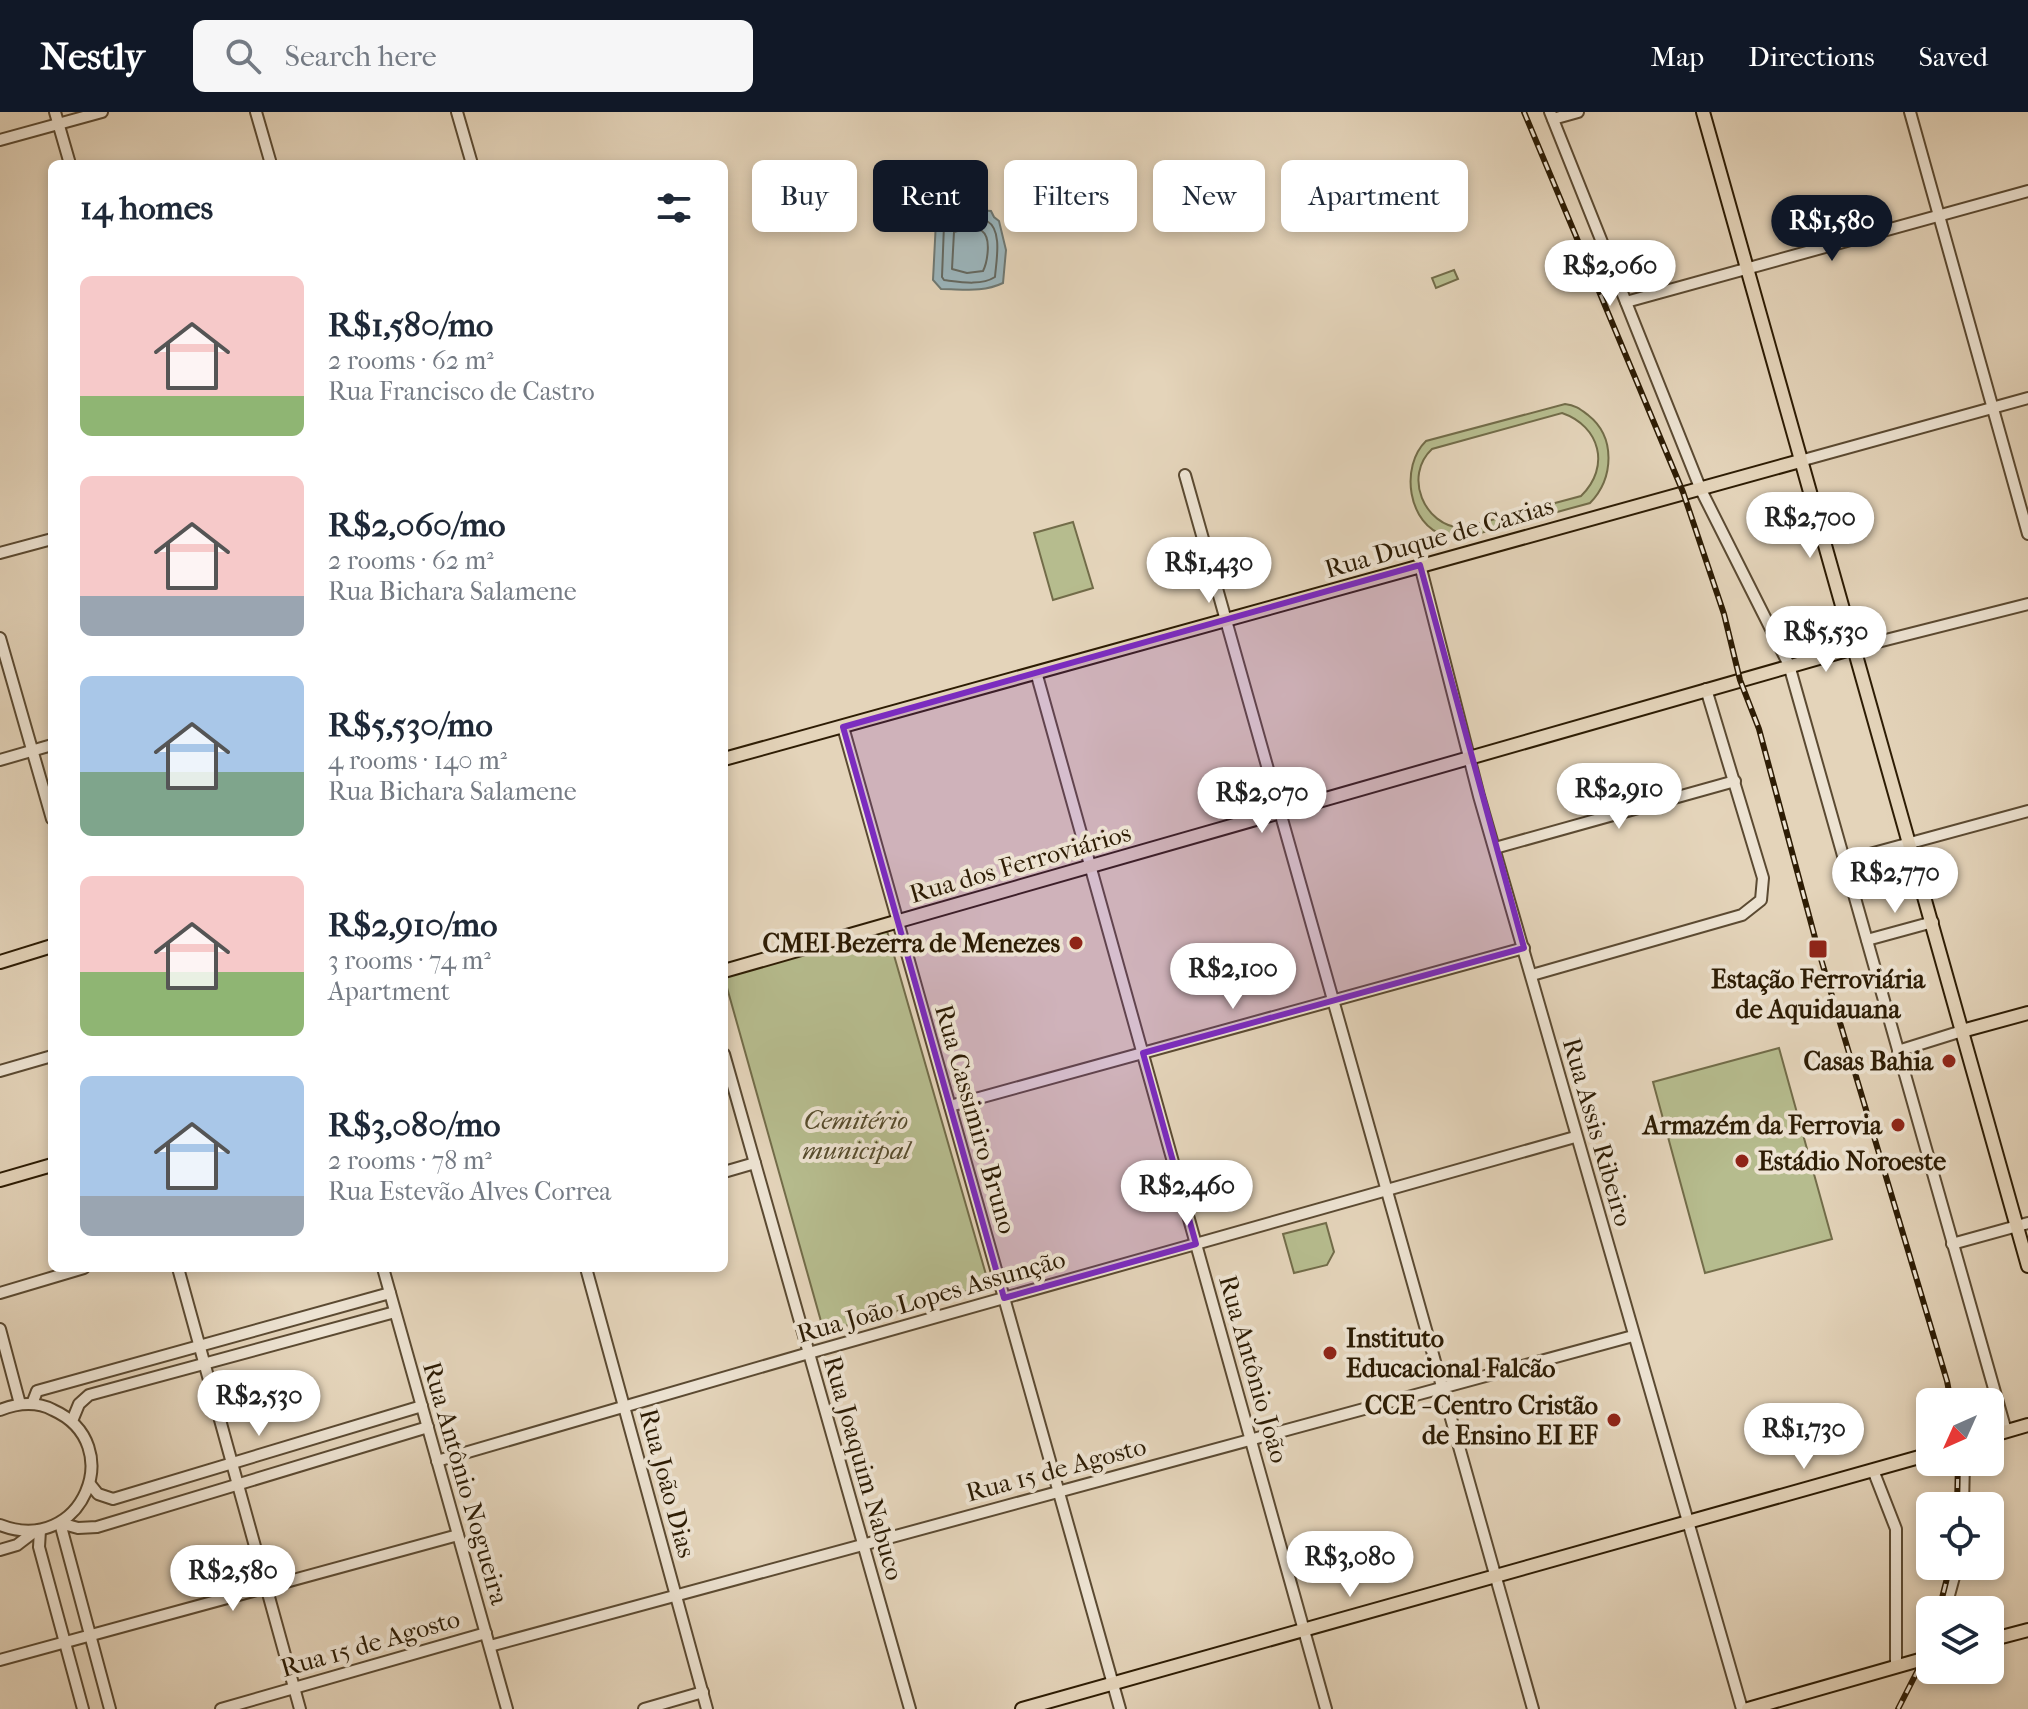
<!DOCTYPE html>
<meta charset="utf-8">
<style>
:root{--surface:#fff;--page:#f6f6f7;--text:#1f2937;--muted:#747a83;--accent:#111827}
body{margin:0;font-family:"IM FELL French Canon",serif;background:var(--page);color:var(--text);height:100vh;display:flex;flex-direction:column;font-size:30px;white-space:nowrap}
*{box-sizing:border-box;margin:0}
p{font-size:26px;color:var(--muted)}
.icon{flex:none;width:44px;height:44px;fill:none;stroke:currentColor;stroke-width:2;stroke-linecap:round;stroke-linejoin:round}
.map{position:relative;flex:1;overflow:hidden}
.details{position:absolute;left:48px;top:48px;width:680px;height:1112px;display:flex;flex-direction:column;background:var(--surface);border-radius:12px;box-shadow:0 4px 12px #0003}
.details>*{flex:none}
.top-card{position:absolute;left:752px;top:48px;width:760px;height:72px;display:flex;gap:16px}
.needle{width:52px;rotate:225deg}
.fabs{position:absolute;left:1916px;top:1276px;display:grid;gap:16px}
.fabs a{display:grid;place-items:center;width:88px;height:88px;border-radius:12px;background:var(--surface);box-shadow:0 4px 12px #0003;font-size:40px}
.price{position:absolute;translate:-50% -68px;padding:0 18px;border-radius:28px;background:#fff;color:#222;font-size:26px;line-height:52px;filter:drop-shadow(0 2px 4px #0008)}
.price::after{content:'';position:absolute;left:50%;top:48px;width:24px;height:18px;margin-left:-12px;background:inherit;clip-path:polygon(0 0,100% 0,50% 100%)}
.price.on{background:var(--accent);color:#fff}
ul{padding:0;list-style:none}
li{display:flex;align-items:center;gap:24px;height:200px;padding:0 32px}
li span{display:grid;place-items:center;flex:none;width:224px;height:160px;border-radius:12px;color:#555}
li>.icon{margin-inline-start:auto}
span .icon{width:96px;height:96px;fill:#fffc;stroke-width:1}
li b{font-size:34px}
h2{display:flex;justify-content:space-between;align-items:center;height:96px;padding:0 32px;font-size:34px}
.chip{padding:0 28px;border-radius:12px;background:var(--surface);box-shadow:0 4px 12px #0003;font-size:28px;line-height:72px}
.chip.on{background:var(--accent);color:#fff}
header{display:flex;align-items:center;gap:48px;box-sizing:border-box;height:112px;padding:0 40px;background:var(--accent);color:#fff}
header strong{font-size:38px}
nav{display:flex;gap:44px;margin-inline-start:auto;font-size:28px}
.search{width:560px;height:72px;background:var(--page);display:flex;align-items:center;gap:20px;box-sizing:border-box;padding:0 28px;border-radius:12px;color:var(--muted);font-size:30px}
.map>svg:first-child{display:block}
.green{fill:#b6bc8e;stroke:#726c49;stroke-width:2;fill-rule:evenodd}
.water{fill:#9bb5bc;stroke:#6f7872;stroke-width:2}
.lines{fill:none;stroke-linecap:round;stroke-linejoin:round}
.shore{stroke:#646860;stroke-width:2}
.minor-casing{stroke:#5b4a32;stroke-width:14}
.major-casing{stroke:#2d1c04;stroke-width:16}
.minor{stroke:#ede3d2;stroke-width:10}
.major{stroke:#e4d4ba;stroke-width:12}
.rail-casing{stroke:#2d1c04;stroke-width:6}
.rail{stroke:#ede3d2;stroke-width:3;stroke-dasharray:9;stroke-linecap:butt}
.marked{fill:#7b2cbf;fill-opacity:0.2;stroke:#7b2cbf;stroke-width:6;stroke-linejoin:round}
.poi-dot{fill:#8f2418;stroke:#ede3d2;stroke-width:3}
.labels{text-anchor:middle;stroke-width:8;stroke-linejoin:round;paint-order:stroke}
.street-label{font-size:26px;fill:#2d1c04;stroke:#ede3d2}
.poi-label{font-size:26px;font-weight:bold;fill:#2d1c04;stroke:#ede3d2;text-anchor:end}
.park-label{font-size:26px;font-style:italic;fill:#564c2d;stroke:#ede3d2}
</style>
<header>
<strong>Nestly</strong>
<div class="search"><svg class="icon" aria-label="search" viewBox="0 0 24 24"><circle cx="10" cy="10" r="6"/><path d="M15 15l6 6"/></svg>Search here</div>
<nav><a>Map</a><a>Directions</a><a>Saved</a></nav>
</header>
<div class="map">
<svg width="2028" height="1597" viewBox="0 0 2028 1597">
<rect width="100%" height="100%" fill="#e4d4ba"/>
<filter id="stains"><feTurbulence type="fractalNoise" baseFrequency=".0025" numOctaves="4"/><feColorMatrix values="0 0 0 0 .2 0 0 0 0 .09 0 0 0 0 .02 0 0 0 .5 -.17"/></filter>
<radialGradient id="worn" r=".72"><stop offset=".6" stop-color="#630" stop-opacity="0"/><stop offset="1" stop-color="#630" stop-opacity=".3"/></radialGradient>
<g class="green">
<polygon points="1454,158 1458,167 1436,176 1432,166"/>
<path d="M 1565,292 C 1575,293 1580,297 1588,303 C 1616,325 1614,366 1590,391 L 1466,425 C 1460,424 1452,425 1446,424 C 1407,413 1400,354 1426,329 ZM 1562,301 C 1600,314 1611,355 1581,384 L 1462,416 C 1424,414 1403,364 1432,337 Z"/>
<polygon points="1073,410 1093,476 1053,488 1034,421"/>
<polygon points="887,819 989,1173 824,1220 724,865"/>
<polygon points="1779,936 1832,1127 1705,1161 1653,970"/>
<polygon points="1326,1111 1334,1140 1327,1153 1294,1161 1283,1122"/>
</g>
<path class="water" d="M 967,97 L 991,99 L 994,105 L 999,109 L 1006,138 L 1003,171 C 982,181 963,177 941,177 L 933,168 L 936,109 L 940,102 Z"/>
<g class="lines">
<g class="shore">
<path d="M 968,106 C 974,107 982,107 987,109 C 1003,118 996,150 995,165 C 981,174 960,170 944,168 L 942,165 L 944,113 L 952,107 Z"/>
<path d="M 968,116 C 973,117 978,116 982,119 C 992,126 987,151 983,159 L 967,161 L 952,157 L 954,120 Z"/>
</g>
<g class="minor-casing">
<g id="minor">
<polyline points="55,0 70,52"/>
<polyline points="256,0 271,52"/>
<polyline points="457,0 472,52"/>
<polyline points="1550,0 1701,378 1789,553 2006,1319"/>
<polyline points="1910,0 2028,422"/>
<polyline points="1553,7 1578,0"/>
<polyline points="0,28 102,0"/>
<polyline points="1626,190 2028,79"/>
<polyline points="1800,349 2028,286"/>
<polyline points="1185,363 1533,1597"/>
<polyline points="0,441 52,427"/>
<polyline points="1420,453 1479,684 1742,1597"/>
<polyline points="0,526 52,707"/>
<polyline points="1854,536 2028,492"/>
<polyline points="1036,560 1326,1597"/>
<polyline points="843,615 1120,1597"/>
<polyline points="0,648 52,633"/>
<polyline points="1495,736 1735,669"/>
<polyline points="1844,749 2028,699"/>
<polyline points="1867,828 1933,810"/>
<polyline points="1532,863 1742,803 1761,788 1763,766 1706,577"/>
<polyline points="1898,939 1962,919"/>
<polyline points="724,942 910,1597"/>
<polyline points="0,959 52,944"/>
<polyline points="950,994 1524,836"/>
<polyline points="724,1060 755,1051"/>
<polyline points="1952,1132 2028,1111"/>
<polyline points="178,1156 300,1597"/>
<polyline points="383,1156 507,1597"/>
<polyline points="586,1156 707,1597"/>
<polyline points="0,1181 84,1156"/>
<polyline points="0,1217 20,1292"/>
<polyline points="32,1292 37,1279 390,1181"/>
<path d="M 0,1298 C 18,1291 36,1289 53,1298 C 129,1332 82,1445 0,1413"/>
<polyline points="72,1309 79,1292 89,1283 395,1200"/>
<polyline points="437,1349 809,1241 1575,1025"/>
<polyline points="1873,1358 1896,1417 1896,1554"/>
<polyline points="90,1372 98,1382 113,1387 422,1294"/>
<polyline points="1963,1394 1964,1350"/>
<polyline points="40,1418 39,1435 83,1597"/>
<polyline points="0,1438 17,1433 34,1420"/>
<polyline points="1945,1498 1957,1454"/>
<polyline points="490,1534 1633,1224"/>
<polyline points="0,1548 458,1423"/>
<polyline points="110,1597 60,1411 78,1416 97,1415 428,1315"/>
<polyline points="221,1597 486,1521"/>
<polyline points="644,1597 703,1580"/>
</g>
</g>
<g class="major-casing">
<g id="major">
<polyline points="1703,0 2028,1154"/>
<polyline points="724,647 1800,349"/>
<polyline points="0,850 52,834"/>
<polyline points="724,859 1854,536"/>
<polyline points="1962,919 2028,901"/>
<polyline points="0,1068 52,1053"/>
<polyline points="1990,1324 2028,1313"/>
<polyline points="1990,1528 2028,1518"/>
<polyline points="1022,1597 1930,1342"/>
<polyline points="1748,1597 1930,1545"/>
</g>
</g>
<use href="#minor" class="minor"/>
<use href="#major" class="major"/>
<g class="rail-casing">
<g id="rail">
<polyline points="1524,0 1683,380 1724,502 1740,568 1759,617 1818,837 1947,1269 1951,1290"/>
<polyline points="1957,1394 1958,1350"/>
<polyline points="1939,1498 1950,1454"/>
<polyline points="1898,1597 1924,1546 1930,1527"/>
</g>
</g>
<use href="#rail" class="rail"/>
</g>
<path class="marked" d="M 1420,453 L 1524,836 L 1143,941 L 1196,1132 L 1004,1186 L 843,615 Z"/>
<g class="poi-dot">
<circle cx="1076" cy="831" r="8"/>
<rect x="1808" y="827" width="20" height="20" rx="4"/>
<circle cx="1949" cy="949" r="8"/>
<circle cx="1898" cy="1013" r="8"/>
<circle cx="1742" cy="1049" r="8"/>
<circle cx="1330" cy="1241" r="8"/>
<circle cx="1614" cy="1308" r="8"/>
</g>
<g class="labels">
<g class="street-label">
<text transform="translate(1439 425) rotate(-16)" y="9">Rua Duque de Caxias</text>
<text transform="translate(1020 751) rotate(-16)" y="9">Rua dos Ferroviários</text>
<text transform="translate(976 1007) rotate(74)" y="9">Rua Cassimiro Bruno</text>
<text transform="translate(1598 1020) rotate(74)" y="9">Rua Assis Ribeiro</text>
<text transform="translate(931 1184) rotate(-16)" y="9">Rua João Lopes Assunção</text>
<text transform="translate(1254 1257) rotate(74)" y="9">Rua Antônio João</text>
<text transform="translate(864 1356) rotate(74)" y="9">Rua Joaquim Nabuco</text>
<text transform="translate(1056 1357) rotate(-15)" y="9">Rua 15 de Agosto</text>
<text transform="translate(466 1371) rotate(74)" y="9">Rua Antônio Nogueira</text>
<text transform="translate(668 1371) rotate(75)" y="9">Rua João Dias</text>
<text transform="translate(370 1531) rotate(-16)" y="9">Rua 15 de Agosto</text>
</g>
<g class="poi-label">
<text x="1060" y="840">CMEI Bezerra de Menezes</text>
<text x="1818" y="876" text-anchor="middle">Estação Ferroviária<tspan x="1818" dy="30">de Aquidauana</tspan></text>
<text x="1933" y="958">Casas Bahia</text>
<text x="1882" y="1022">Armazém da Ferrovia</text>
<text x="1758" y="1058" text-anchor="start">Estádio Noroeste</text>
<text x="1346" y="1235" text-anchor="start">Instituto<tspan x="1346" dy="30">Educacional Falcão</tspan></text>
<text x="1598" y="1302">CCE - Centro Cristão<tspan x="1598" dy="30">de Ensino EI EF</tspan></text>
</g>
<g class="park-label">
<text x="856" y="1017">Cemitério<tspan x="856" dy="30">municipal</tspan></text>
</g>
</g>
<rect width="100%" height="100%" filter="url(#stains)"/>
<rect width="100%" height="100%" fill="url(#worn)"/>
</svg>
<div class="fabs">
<a><svg class="needle" viewBox="-14 -14 28 28"><path d="M0-13l5 13h-10z" fill="#e53935"/><path d="M0 13l5-13h-10z" fill="#747a83"/></svg></a>
<a><svg class="icon" aria-label="locate" viewBox="0 0 24 24"><circle cx="12" cy="12" r="6"/><path d="M12 2v4M12 18v4M2 12h4M18 12h4"/></svg></a>
<a><svg class="icon" aria-label="layers" viewBox="0 0 24 24"><path d="M12 4l9 5-9 5-9-5zM3 14l9 5 9-5"/></svg></a>
</div>
<b class="price on" style="left:1832px;top:151px">R$1,580</b>
<b class="price" style="left:1610px;top:196px">R$2,060</b>
<b class="price" style="left:1810px;top:448px">R$2,700</b>
<b class="price" style="left:1209px;top:493px">R$1,430</b>
<b class="price" style="left:1826px;top:562px">R$5,530</b>
<b class="price" style="left:1619px;top:719px">R$2,910</b>
<b class="price" style="left:1262px;top:723px">R$2,070</b>
<b class="price" style="left:1895px;top:803px">R$2,770</b>
<b class="price" style="left:1233px;top:899px">R$2,100</b>
<b class="price" style="left:1187px;top:1116px">R$2,460</b>
<b class="price" style="left:259px;top:1326px">R$2,530</b>
<b class="price" style="left:1804px;top:1359px">R$1,730</b>
<b class="price" style="left:1350px;top:1487px">R$3,080</b>
<b class="price" style="left:233px;top:1501px">R$2,580</b>
<div class="top-card">
<a class="chip">Buy</a>
<a class="chip on">Rent</a>
<a class="chip">Filters</a>
<a class="chip">New</a>
<a class="chip">Apartment</a>
</div>
<section class="details">
<h2>14 homes<svg class="icon" aria-label="filters" viewBox="0 0 24 24"><path d="M4 7h16M4 17h16"/><circle cx="9" cy="7" r="2"/><circle cx="15" cy="17" r="2"/></svg></h2>
<ul>
<li><span style="background:linear-gradient(#f6c9c9 75%,#8fb573 0)"><svg class="icon" aria-label="home" viewBox="0 0 24 24"><path d="M3 11l9-7 9 7M6 9v11h12V9"/></svg></span><div><b>R$1,580/mo</b><p>2 rooms · 62 m²</p><p>Rua Francisco de Castro</p></div></li>
<li><span style="background:linear-gradient(#f6c9c9 75%,#9aa5b1 0)"><svg class="icon" aria-label="home" viewBox="0 0 24 24"><path d="M3 11l9-7 9 7M6 9v11h12V9"/></svg></span><div><b>R$2,060/mo</b><p>2 rooms · 62 m²</p><p>Rua Bichara Salamene</p></div></li>
<li><span style="background:linear-gradient(#a9c7e8 60%,#7fa58c 0)"><svg class="icon" aria-label="home" viewBox="0 0 24 24"><path d="M3 11l9-7 9 7M6 9v11h12V9"/></svg></span><div><b>R$5,530/mo</b><p>4 rooms · 140 m²</p><p>Rua Bichara Salamene</p></div></li>
<li><span style="background:linear-gradient(#f6c9c9 60%,#8fb573 0)"><svg class="icon" aria-label="home" viewBox="0 0 24 24"><path d="M3 11l9-7 9 7M6 9v11h12V9"/></svg></span><div><b>R$2,910/mo</b><p>3 rooms · 74 m²</p><p>Apartment</p></div></li>
<li><span style="background:linear-gradient(#a9c7e8 75%,#9aa5b1 0)"><svg class="icon" aria-label="home" viewBox="0 0 24 24"><path d="M3 11l9-7 9 7M6 9v11h12V9"/></svg></span><div><b>R$3,080/mo</b><p>2 rooms · 78 m²</p><p>Rua Estevão Alves Correa</p></div></li>
</ul>
</section>
</div>
